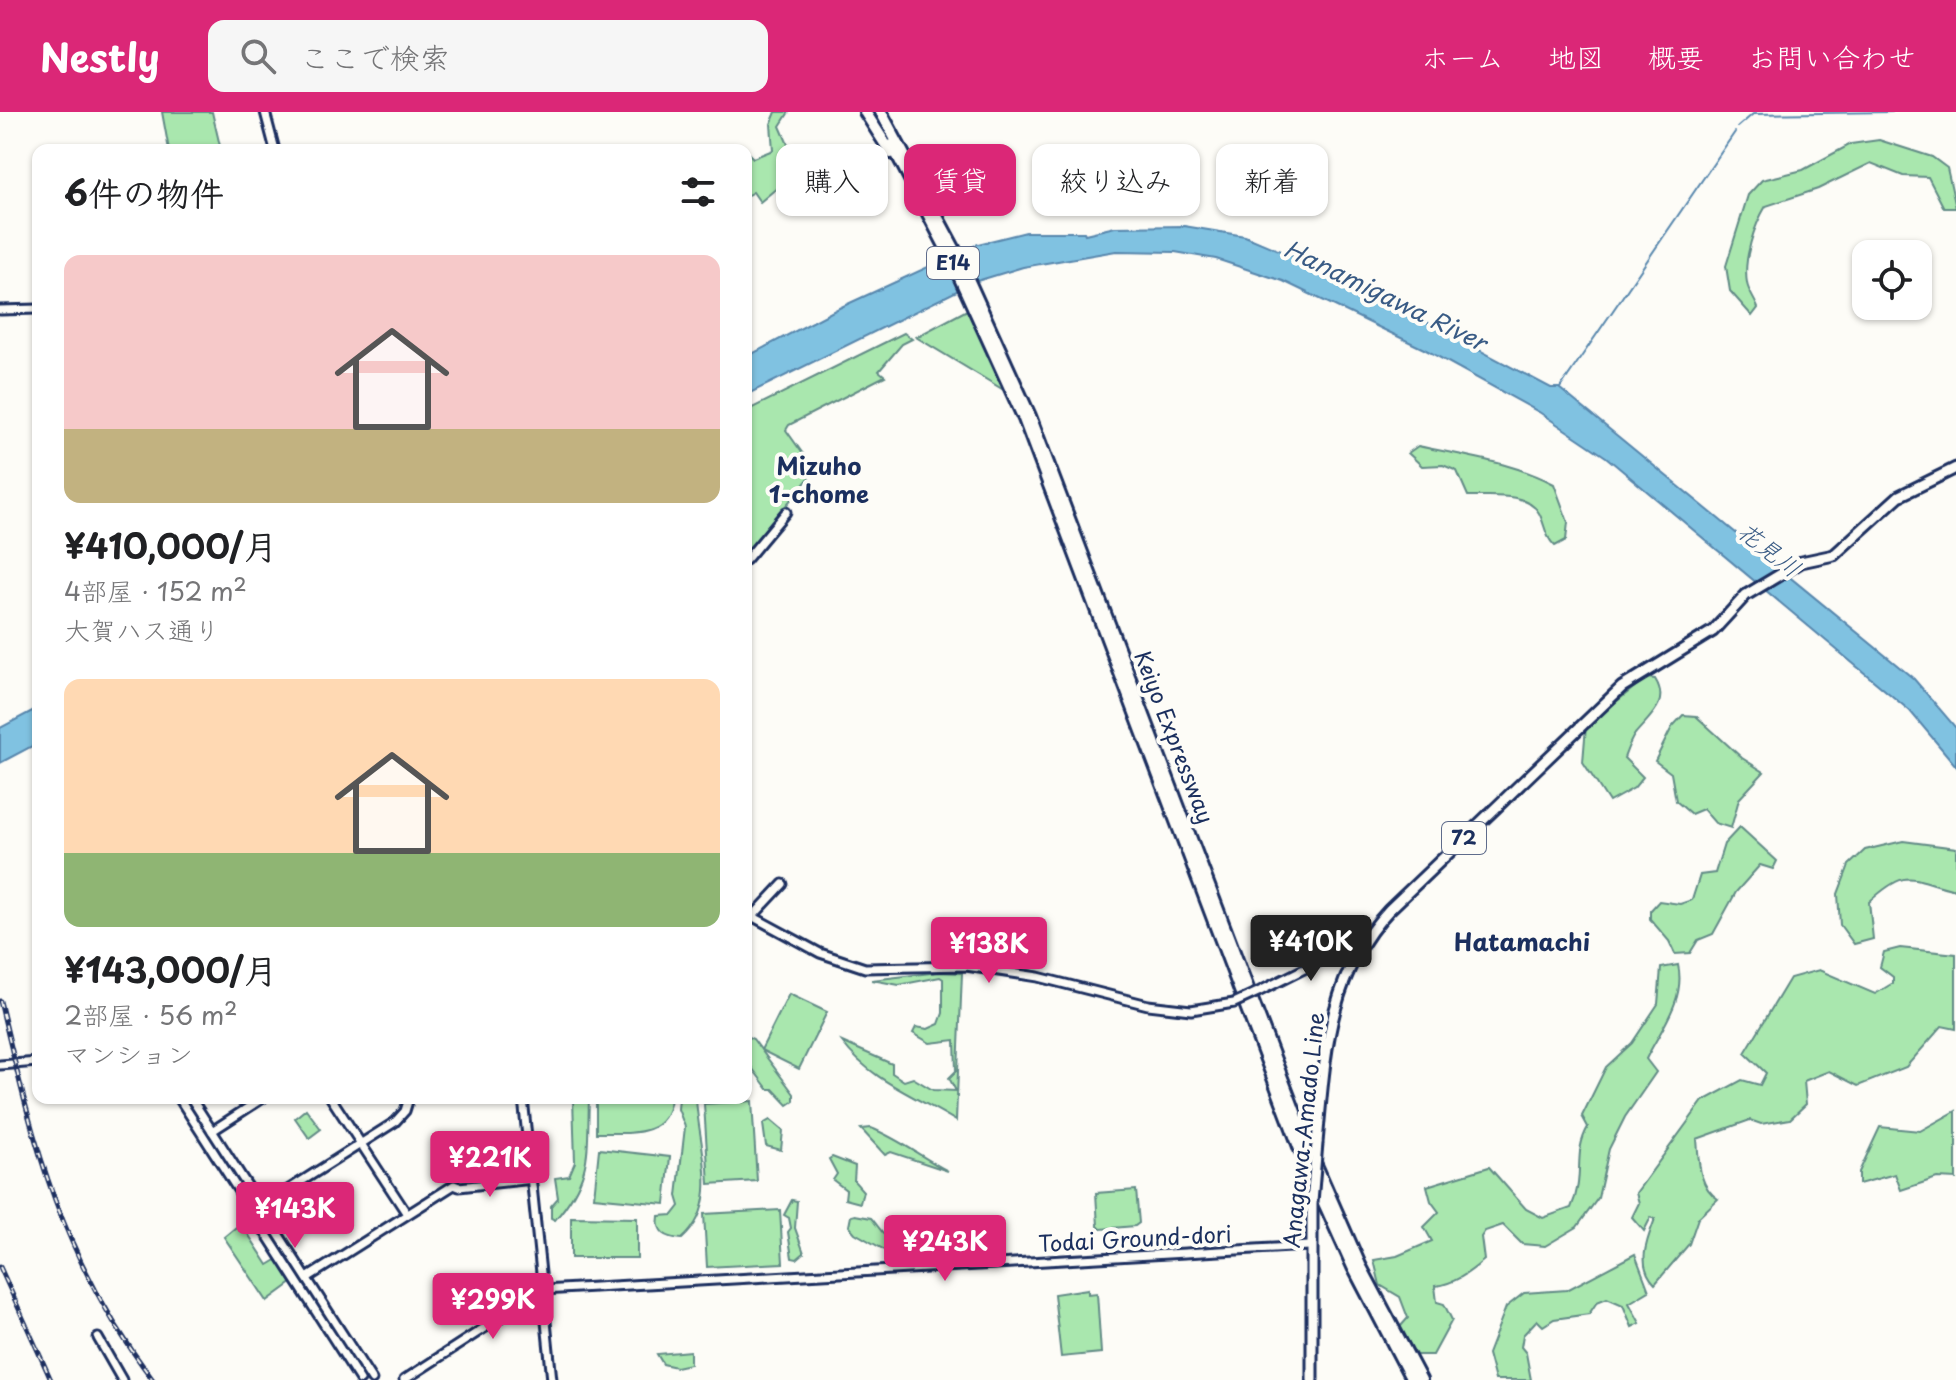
<!DOCTYPE html>
<html lang="ja">
<meta charset="utf-8">
<style>
:root{--surface:#fff;--page:#f6f6f6;--text:#202124;--muted:#757577;--accent:#db2777}
body{margin:0;font-family:"Playpen Sans","Klee One",sans-serif;background:var(--page);color:var(--text);height:100vh;display:flex;flex-direction:column;font-size:30px;white-space:nowrap}
*{box-sizing:border-box;margin:0}
p{font-size:26px;color:var(--muted)}
.icon{flex:none;width:44px;height:44px;fill:none;stroke:currentColor;stroke-width:2;stroke-linecap:round;stroke-linejoin:round}
.map{position:relative;flex:1;overflow:hidden}
.panel{position:absolute;left:32px;top:32px;width:720px;height:960px;display:flex;flex-direction:column;background:var(--surface);border-radius:16px;box-shadow:0 2px 6px #0004}
.panel>*{flex:none}
.banner{position:absolute;left:776px;top:32px;width:760px;height:72px;display:flex;gap:16px}
.tools{position:absolute;left:1852px;top:128px;display:grid;gap:16px}
.tools a{display:grid;place-items:center;width:80px;height:80px;border-radius:16px;background:var(--surface);box-shadow:0 2px 6px #0004;font-size:40px}
.price{position:absolute;translate:-50% -68px;padding:0 18px;border-radius:8px;background:var(--accent);color:#fff;font-size:26px;line-height:52px;filter:drop-shadow(0 2px 4px #0008)}
.price::after{content:'';position:absolute;left:50%;top:48px;width:24px;height:18px;margin-left:-12px;background:inherit;clip-path:polygon(0 0,100% 0,50% 100%)}
.price.on{background:#222;color:#fff}
ul{padding:0;list-style:none}
li{display:grid;align-content:center;gap:16px;height:424px;padding:0 32px}
li span{display:grid;place-items:center;height:248px;border-radius:16px;color:#555}
li>.icon{margin-inline-start:auto}
span .icon{width:144px;height:144px;fill:#fffc;stroke-width:1}
li b{font-size:34px}
h2{display:flex;justify-content:space-between;align-items:center;height:96px;padding:0 32px;font-size:34px}
.chip{padding:0 28px;border-radius:16px;background:var(--surface);box-shadow:0 2px 6px #0004;font-size:28px;line-height:72px}
.chip.on{background:var(--accent);color:#fff}
header{display:flex;align-items:center;gap:48px;box-sizing:border-box;height:112px;padding:0 40px;background:var(--accent);color:#fff}
header strong{font-size:38px}
nav{display:flex;gap:44px;margin-inline-start:auto;font-size:28px}
.search{width:560px;height:72px;background:var(--page);display:flex;align-items:center;gap:20px;box-sizing:border-box;padding:0 28px;border-radius:16px;color:var(--muted);font-size:30px}
.map>svg:first-child{display:block}
.green{fill:#a9e7ae;stroke:#628b86;stroke-width:2}
.water{fill:#80c2e1;stroke:#5887ad;stroke-width:2}
.lines{fill:none;stroke-linecap:round;stroke-linejoin:round}
.stream{stroke:#5887ad;stroke-width:2}
.minor-casing{stroke:#1b2f5e;stroke-width:13}
.major-casing{stroke:#1b2f5e;stroke-width:15}
.highway-casing{stroke:#1b2f5e;stroke-width:16}
.minor{stroke:#fdfcf7;stroke-width:7}
.major{stroke:#fdfcf7;stroke-width:9}
.highway{stroke:#fdfcf7;stroke-width:10}
.rail-casing{stroke:#1b2f5e;stroke-width:5}
.rail{stroke:#fdfcf7;stroke-width:2;stroke-dasharray:6;stroke-linecap:butt}
.minor-bridge-casing{stroke:#1b2f5e;stroke-width:13;stroke-linecap:butt}
.major-bridge-casing{stroke:#1b2f5e;stroke-width:15;stroke-linecap:butt}
.minor-bridge{stroke:#fdfcf7;stroke-width:7}
.major-bridge{stroke:#fdfcf7;stroke-width:9}
.labels{text-anchor:middle;stroke-width:8;stroke-linejoin:round;paint-order:stroke}
.shield{fill:#fdfcf7;stroke:#5f6c8c;stroke-width:2}
.shield-label{font-size:20px;font-weight:bold;fill:#1b2f5e}
.street-label{font-size:22px;fill:#1b2f5e;stroke:#fdfcf7}
.water-label{font-size:24px;font-style:italic;fill:#395b85;stroke:#fdfcf7}
.neighbourhood-label{font-size:24px;font-weight:bold;fill:#1b2f5e;stroke:#fdfcf7}
</style>
<header>
<strong>Nestly</strong>
<div class="search"><svg class="icon" aria-label="search" viewBox="0 0 24 24"><circle cx="10" cy="10" r="6"/><path d="M15 15l6 6"/></svg>ここで検索</div>
<nav><a>ホーム</a><a>地図</a><a>概要</a><a>お問い合わせ</a></nav>
</header>
<div class="map">
<svg width="1956" height="1268" viewBox="0 0 1956 1268">
<rect width="100%" height="100%" fill="#fdfcf7"/>
<filter id="ink" filterUnits="userSpaceOnUse"><feTurbulence type="fractalNoise" baseFrequency=".0125" numOctaves="2"/><feDisplacementMap in="SourceGraphic" scale="16" xChannelSelector="R" yChannelSelector="G"/><feConvolveMatrix kernelMatrix="1 2 1 2 8 2 1 2 1" color-interpolation-filters="sRGB"/></filter>
<g filter="url(#ink)">
<g class="green">
<polygon points="162,0 212,0 220,34 208,38 169,38"/>
<polygon points="776,0 789,0 780,14 793,44 783,71 760,90 753,80 746,84 745,38 753,46 773,38 771,12"/>
<path d="M 1879,28 L 1932,45 L 1947,56 L 1956,96 L 1944,96 L 1928,65 L 1903,64 L 1871,51 L 1818,77 L 1766,94 C 1754,114 1743,147 1747,171 C 1748,179 1755,188 1758,196 L 1752,204 L 1730,179 L 1726,154 L 1748,83 L 1762,68 L 1803,58 L 1851,32 Z"/>
<polygon points="969,197 1007,280 916,225"/>
<polygon points="904,221 912,227 902,232 879,259 885,264 789,313 786,318 815,359 746,441 746,299"/>
<path d="M 1418,334 C 1464,344 1512,350 1554,372 L 1568,410 L 1566,428 L 1555,434 C 1545,425 1545,412 1539,401 C 1526,379 1489,385 1468,384 L 1457,359 L 1443,353 L 1422,354 L 1408,341 Z"/>
<path d="M 1646,566 L 1655,567 C 1670,591 1651,603 1635,622 C 1630,629 1627,638 1624,646 L 1643,665 L 1634,676 L 1609,690 L 1583,650 L 1586,614 Z"/>
<polygon points="1683,603 1696,604 1742,646 1764,660 1739,687 1731,716 1715,711 1703,697 1691,702 1676,689 1671,661 1655,649 1672,615"/>
<polygon points="1740,715 1777,749 1773,757 1760,753 1736,780 1713,822 1698,828 1690,841 1675,842 1669,829 1650,807 1650,799 1659,789 1680,792 1692,788 1700,763 1715,761 1724,732"/>
<path d="M 1903,729 L 1956,736 L 1956,778 C 1910,768 1910,753 1869,790 L 1873,827 L 1854,832 L 1840,813 L 1838,782 L 1849,753 L 1865,738 Z"/>
<path d="M 1900,836 L 1956,842 L 1956,917 L 1942,914 L 1906,955 L 1858,974 L 1829,959 L 1804,969 L 1806,992 L 1790,1007 L 1761,1012 L 1750,1008 L 1697,1027 C 1699,1049 1698,1074 1718,1087 L 1698,1106 L 1689,1132 L 1655,1172 C 1636,1153 1647,1128 1655,1107 L 1651,1105 L 1644,1119 L 1632,1105 L 1639,1091 L 1636,1081 L 1703,989 L 1742,968 L 1760,973 L 1766,961 L 1745,941 L 1790,866 L 1819,858 L 1875,882 L 1893,871 L 1893,865 L 1880,855 L 1884,840 Z"/>
<path d="M 1678,853 C 1686,887 1661,917 1646,947 L 1656,960 L 1625,1005 L 1609,1037 L 1598,1086 L 1577,1115 L 1545,1134 L 1522,1132 L 1503,1113 L 1485,1119 L 1481,1125 L 1484,1148 C 1469,1161 1454,1172 1435,1174 L 1437,1190 L 1444,1192 L 1452,1208 L 1433,1243 L 1416,1243 L 1400,1215 L 1408,1206 L 1400,1185 L 1380,1173 L 1374,1148 L 1397,1144 L 1432,1129 L 1424,1115 L 1439,1100 L 1431,1089 L 1427,1074 L 1489,1055 L 1526,1097 L 1543,1106 L 1571,1096 C 1586,1063 1572,1043 1588,1015 L 1582,1004 L 1606,955 L 1632,931 L 1658,892 L 1661,856 Z"/>
<path d="M 939,860 L 962,861 L 956,1009 C 916,984 871,969 842,930 L 892,952 L 892,961 L 904,969 L 913,966 L 933,978 L 956,979 L 949,966 L 956,959 L 955,928 L 930,931 L 913,921 L 916,915 L 928,917 L 939,912 L 943,901 L 943,867 L 940,865 L 899,873 L 872,868 Z"/>
<polygon points="789,882 827,900 799,957 761,938"/>
<polygon points="746,924 753,927 794,982 794,989 788,993 773,977 768,977 746,948"/>
<path d="M 573,986 L 589,986 C 587,1042 593,1063 555,1108 L 551,1106 L 551,1094 L 558,1086 L 555,1066 L 569,1064 L 575,1050 Z"/>
<path d="M 596,986 L 671,986 C 667,1025 632,1021 601,1021 L 596,1021 Z"/>
<path d="M 679,986 L 696,986 C 698,1033 723,1091 682,1127 C 667,1126 656,1121 659,1104 L 673,1103 L 680,1094 L 677,1084 L 685,1015 L 678,997 Z"/>
<polygon points="752,989 757,1069 709,1072 704,992"/>
<polygon points="306,997 321,1017 309,1026 295,1006"/>
<polygon points="1956,999 1956,1067 1937,1066 1901,1078 1895,1062 1859,1072 1859,1060 1880,1015 1920,1019"/>
<polygon points="770,1008 783,1019 781,1038 766,1034 763,1012"/>
<path d="M 871,1016 C 899,1027 921,1045 948,1059 L 891,1040 L 885,1043 L 861,1017 Z"/>
<polygon points="599,1037 670,1045 665,1092 594,1085"/>
<polygon points="832,1045 855,1054 854,1069 863,1079 860,1091 845,1087 846,1078 833,1068 837,1062 829,1047"/>
<polygon points="1136,1078 1139,1111 1135,1114 1101,1117 1098,1114 1096,1081"/>
<polygon points="792,1088 797,1089 795,1116 804,1141 797,1147 792,1146 788,1120 791,1116 789,1106 784,1103"/>
<polygon points="780,1098 783,1151 707,1155 704,1102"/>
<path d="M 855,1103 L 871,1106 C 882,1118 888,1134 906,1131 L 910,1141 L 922,1126 L 926,1132 L 935,1122 L 944,1120 L 945,1124 L 914,1148 L 904,1149 L 855,1121 L 849,1114 L 851,1104 Z"/>
<polygon points="571,1105 637,1106 637,1146 571,1146"/>
<polygon points="241,1111 268,1153 278,1147 293,1170 267,1189 224,1125"/>
<polygon points="1635,1142 1649,1179 1629,1191 1640,1211 1632,1215 1623,1193 1607,1186 1597,1190 1589,1202 1554,1207 1543,1214 1537,1208 1523,1223 1521,1235 1526,1241 1531,1268 1495,1268 1488,1242 1506,1195 1524,1181 1567,1178"/>
<polygon points="1088,1177 1088,1182 1097,1181 1101,1241 1061,1245 1054,1182"/>
<polygon points="690,1239 690,1252 676,1255 663,1252 657,1242"/>
</g>
<g class="water">
<polygon points="1184,114 1245,124 1337,163 1350,164 1351,170 1551,276 1559,276 1914,567 1956,616 1956,654 1910,599 1606,345 1539,300 1426,238 1283,169 1216,147 1175,140 1116,139 1023,155 977,169 746,283 746,245 839,196 978,132 1026,120 1084,120 1085,122 1115,115"/>
<polygon points="38,596 38,631 0,651 0,616"/>
</g>
<g class="lines">
<g class="stream">
<polyline points="1738,15 1753,2 1892,0"/>
<polyline points="1560,276 1735,20"/>
</g>
<g class="minor-casing">
<g id="minor">
<polyline points="265,0 275,38"/>
<polyline points="0,198 38,197"/>
<polyline points="746,448 786,400"/>
<polyline points="746,801 820,841 865,856 966,854 1038,865 1148,893 1191,898 1234,891"/>
<polyline points="754,803 783,772"/>
<polyline points="1258,880 1330,844 1359,836"/>
<polyline points="0,953 38,950"/>
<polyline points="179,986 360,1268"/>
<polyline points="191,986 372,1268"/>
<polyline points="331,986 407,1102"/>
<polyline points="523,986 552,1268"/>
<polyline points="212,1019 263,986"/>
<polyline points="261,1095 395,1010 405,999 409,986"/>
<polyline points="307,1166 454,1073 459,1075 533,1067"/>
<polyline points="98,1226 122,1268"/>
<polyline points="404,1268 543,1178 1309,1134"/>
</g>
</g>
<g class="major-casing">
<g id="major">
<path d="M 1317,1031 C 1325,945 1327,864 1389,798 L 1622,575 L 1713,519 L 1746,483 L 1801,450 L 1834,443 L 1899,384 L 1956,356"/>
<polyline points="1312,1268 1312,1090"/>
</g>
</g>
<g class="highway-casing">
<g id="highway">
<polyline points="865,0 891,41"/>
<polyline points="881,0 954,136 1030,304 1309,1037 1360,1153 1421,1268"/>
<polyline points="892,33 948,140 1024,307 1301,1040 1353,1155 1412,1268"/>
</g>
</g>
<use href="#minor" class="minor"/>
<use href="#major" class="major"/>
<use href="#highway" class="highway"/>
<g class="rail-casing">
<g id="rail">
<path d="M 0,889 C 35,1036 60,1144 153,1268"/>
<polyline points="0,1155 51,1268"/>
</g>
</g>
<use href="#rail" class="rail"/>
<g class="minor-bridge-casing">
<polyline id="minor-bridge" points="1234,891 1258,880"/>
</g>
<g class="major-bridge-casing">
<polyline id="major-bridge" points="1312,1090 1317,1031"/>
</g>
<use href="#minor-bridge" class="minor-bridge"/>
<use href="#major-bridge" class="major-bridge"/>
</g>
</g>
<g class="labels">
<g class="shield">
<rect x="927" y="135" width="52" height="32" rx="6"/>
<rect x="1442" y="710" width="44" height="32" rx="6"/>
</g>
<g class="shield-label">
<text x="953" y="158">E14</text>
<text x="1464" y="733">72</text>
</g>
<g class="street-label">
<text transform="translate(1174 625) rotate(69)" y="8">Keiyo Expressway</text>
<text transform="translate(1304 1018) rotate(-84)" y="8">Anagawa-Amado Line</text>
<text transform="translate(1135 1127) rotate(-3)" y="8">Todai Ground-dori</text>
</g>
<g class="water-label">
<text transform="translate(1385 184) rotate(26)" y="8">Hanamigawa River</text>
<text transform="translate(1769 438) rotate(38)" y="8">花見川</text>
</g>
<g class="neighbourhood-label">
<text x="819" y="363">Mizuho<tspan x="819" dy="28">1-chome</tspan></text>
<text x="1522" y="839">Hatamachi</text>
</g>
</g>
</svg>
<div class="tools">
<a><svg class="icon" aria-label="locate" viewBox="0 0 24 24"><circle cx="12" cy="12" r="6"/><path d="M12 2v4M12 18v4M2 12h4M18 12h4"/></svg></a>
</div>
<b class="price on" style="left:1311px;top:871px">¥410K</b>
<b class="price" style="left:989px;top:873px">¥138K</b>
<b class="price" style="left:490px;top:1087px">¥221K</b>
<b class="price" style="left:295px;top:1138px">¥143K</b>
<b class="price" style="left:945px;top:1171px">¥243K</b>
<b class="price" style="left:493px;top:1229px">¥299K</b>
<div class="banner">
<a class="chip">購入</a>
<a class="chip on">賃貸</a>
<a class="chip">絞り込み</a>
<a class="chip">新着</a>
</div>
<section class="panel">
<h2>6件の物件<svg class="icon" aria-label="filters" viewBox="0 0 24 24"><path d="M4 7h16M4 17h16"/><circle cx="9" cy="7" r="2"/><circle cx="15" cy="17" r="2"/></svg></h2>
<ul>
<li><span style="background:linear-gradient(#f6c9c9 70%,#c2b280 0)"><svg class="icon" aria-label="home" viewBox="0 0 24 24"><path d="M3 11l9-7 9 7M6 9v11h12V9"/></svg></span><div><b>¥410,000/月</b><p>4部屋 · 152 m²</p><p>大賀ハス通り</p></div></li>
<li><span style="background:linear-gradient(#ffd9b3 70%,#8fb573 0)"><svg class="icon" aria-label="home" viewBox="0 0 24 24"><path d="M3 11l9-7 9 7M6 9v11h12V9"/></svg></span><div><b>¥143,000/月</b><p>2部屋 · 56 m²</p><p>マンション</p></div></li>
</ul>
</section>
</div>
